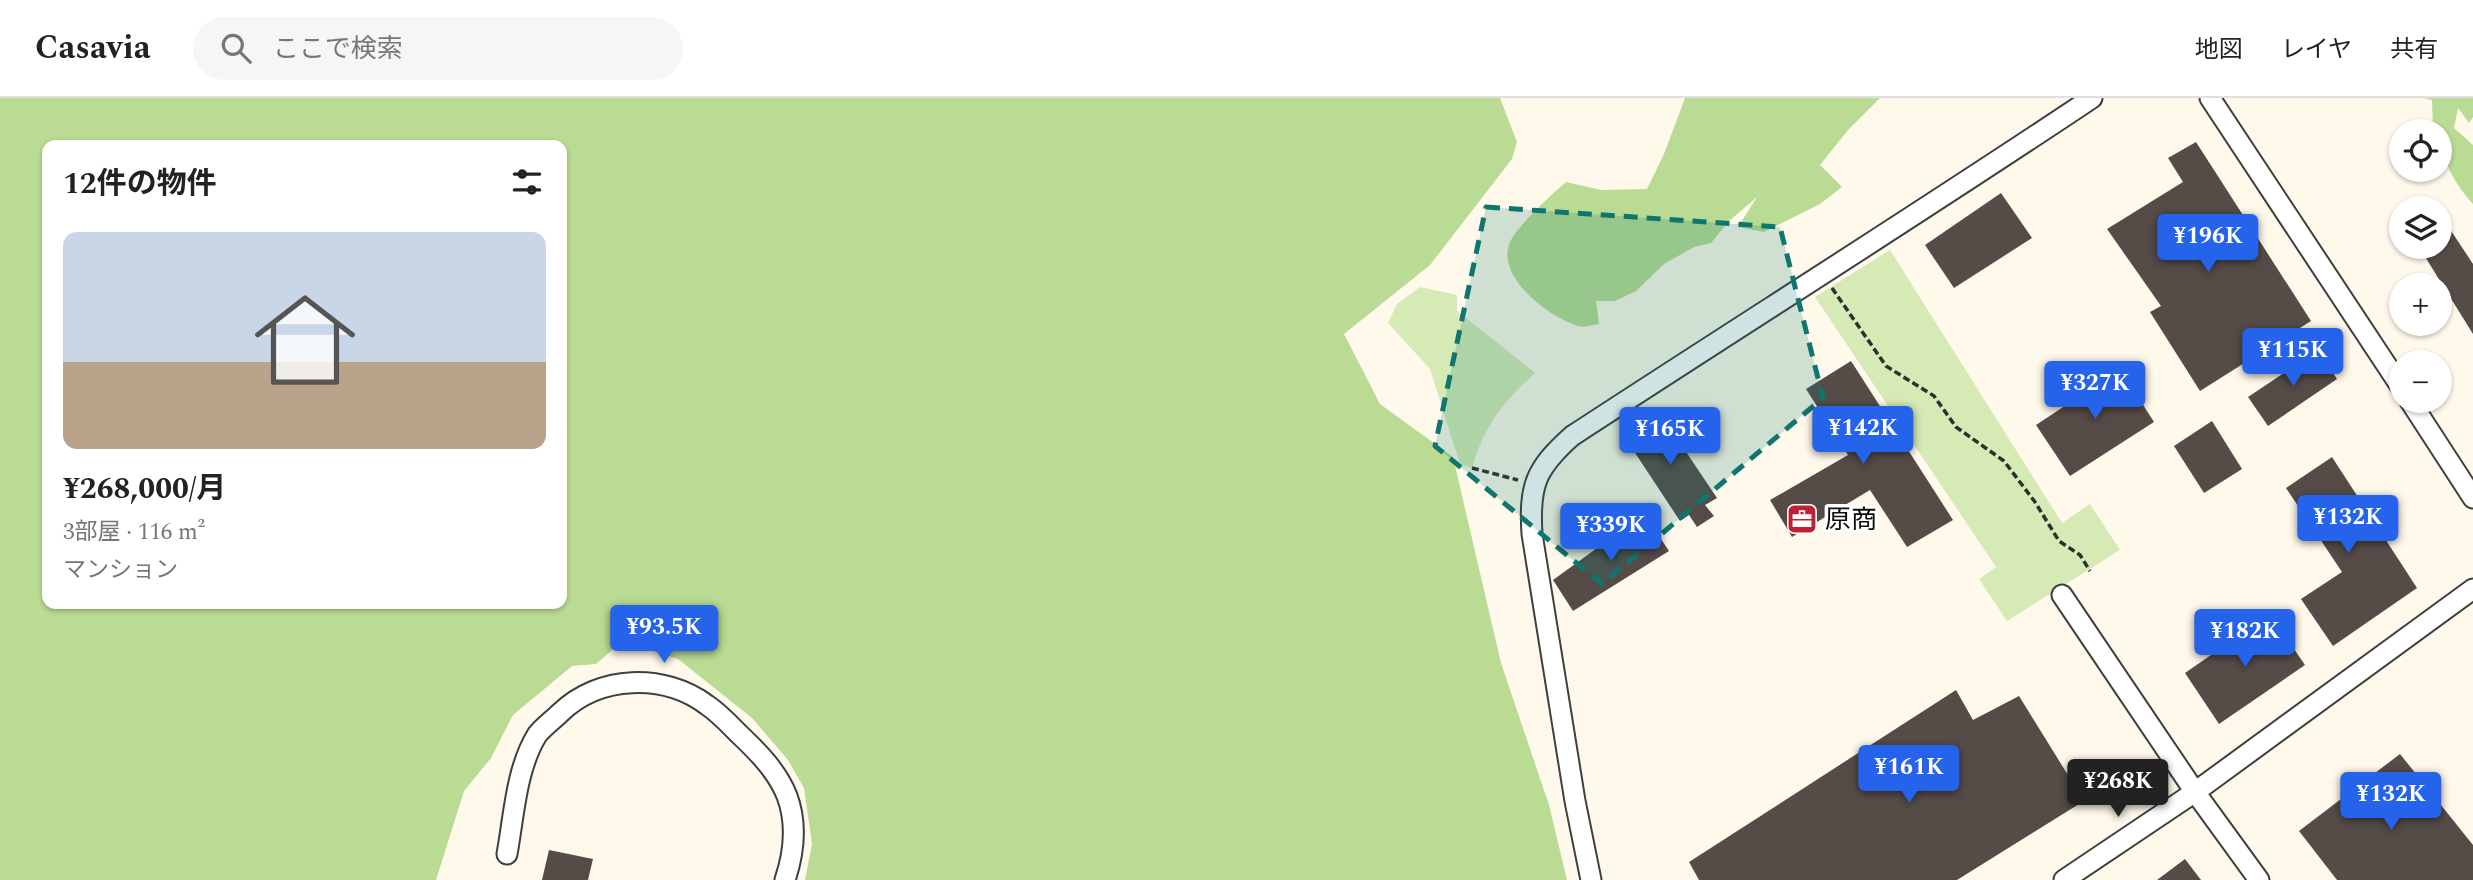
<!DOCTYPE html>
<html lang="ja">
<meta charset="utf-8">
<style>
:root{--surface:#fff;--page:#f6f6f6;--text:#222;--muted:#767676;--line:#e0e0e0;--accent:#2563eb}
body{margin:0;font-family:Spectral,"Noto Sans JP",serif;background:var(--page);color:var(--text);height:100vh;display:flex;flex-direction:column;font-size:26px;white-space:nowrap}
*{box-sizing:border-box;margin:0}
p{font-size:23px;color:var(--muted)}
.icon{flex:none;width:38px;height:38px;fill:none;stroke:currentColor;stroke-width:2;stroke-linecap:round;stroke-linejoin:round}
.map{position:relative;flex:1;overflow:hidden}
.sheet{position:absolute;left:42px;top:42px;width:525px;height:469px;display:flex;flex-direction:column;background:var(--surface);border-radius:14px;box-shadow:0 2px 5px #0004}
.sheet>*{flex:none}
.controls{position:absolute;left:2389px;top:21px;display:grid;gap:14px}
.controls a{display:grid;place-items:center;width:63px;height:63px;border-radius:50%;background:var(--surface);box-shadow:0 2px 5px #0004;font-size:35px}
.price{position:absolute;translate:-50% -60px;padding:0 16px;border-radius:7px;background:var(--accent);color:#fff;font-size:23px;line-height:46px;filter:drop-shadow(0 2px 4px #0008)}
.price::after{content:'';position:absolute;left:50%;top:42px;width:21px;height:16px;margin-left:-10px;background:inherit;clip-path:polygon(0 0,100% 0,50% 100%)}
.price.active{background:#222;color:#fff}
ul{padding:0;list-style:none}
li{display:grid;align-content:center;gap:14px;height:371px;padding:0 21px}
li+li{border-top:2px solid var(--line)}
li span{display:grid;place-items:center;height:217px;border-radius:14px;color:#555}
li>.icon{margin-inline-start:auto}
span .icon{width:126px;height:126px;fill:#fffc;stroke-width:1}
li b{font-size:30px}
h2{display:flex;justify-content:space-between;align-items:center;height:84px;padding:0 21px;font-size:30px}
header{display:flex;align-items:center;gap:42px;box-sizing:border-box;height:98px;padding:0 35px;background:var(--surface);border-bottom:2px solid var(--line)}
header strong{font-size:33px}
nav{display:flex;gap:38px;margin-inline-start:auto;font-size:24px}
.search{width:490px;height:63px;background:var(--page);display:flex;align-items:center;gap:18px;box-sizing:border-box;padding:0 24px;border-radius:38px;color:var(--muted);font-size:26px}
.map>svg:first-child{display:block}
.green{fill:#d5eab4}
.forest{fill:#badb93;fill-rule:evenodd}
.building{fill:#554c48}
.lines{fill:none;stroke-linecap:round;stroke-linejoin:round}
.tertiary-casing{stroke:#3f3f3f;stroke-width:23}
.path{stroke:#2e2e2e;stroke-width:3.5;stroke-dasharray:7 3.5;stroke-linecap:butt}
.tertiary{stroke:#fff;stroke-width:19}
.marked{fill:#0f766e;fill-opacity:0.2;stroke:#0f766e;stroke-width:5;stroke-dasharray:14 9;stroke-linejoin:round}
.labels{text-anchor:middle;stroke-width:7;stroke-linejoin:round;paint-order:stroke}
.poi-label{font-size:26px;fill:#0c0c0c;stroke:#fff;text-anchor:start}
</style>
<header>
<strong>Casavia</strong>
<div class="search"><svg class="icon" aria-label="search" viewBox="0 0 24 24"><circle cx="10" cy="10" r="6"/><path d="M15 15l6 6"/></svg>ここで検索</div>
<nav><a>地図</a><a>レイヤ</a><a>共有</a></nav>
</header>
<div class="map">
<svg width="2473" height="782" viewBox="0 0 2473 782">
<rect width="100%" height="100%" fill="#fff9eb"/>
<g class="green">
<polygon points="1890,152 2062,425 2090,406 2120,452 2007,523 1979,481 1996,469 1815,199"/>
<path d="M 1420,189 L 1457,197 L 1457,213 L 1535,275 C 1504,303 1484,328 1472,370 L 1460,366 L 1430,271 L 1388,225 L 1397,206 Z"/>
</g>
<g class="forest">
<path d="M 0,0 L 1500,0 L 1517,44 L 1512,61 L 1430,167 L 1344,236 L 1380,306 L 1453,359 L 1501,565 L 1549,707 L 1567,782 L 805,782 L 812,746 L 804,690 L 788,662 L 752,620 L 678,561 L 637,548 L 618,547 L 596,566 L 572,568 L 513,617 L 491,660 L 464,693 L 436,782 L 0,782 ZM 47,47 L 562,47 L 562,506 L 47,506 Z"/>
<path d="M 1685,0 L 1880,0 L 1848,32 L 1820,67 L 1842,89 L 1820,106 L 1764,134 L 1738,129 L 1757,99 L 1729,123 L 1711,145 L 1694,149 L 1664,166 L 1636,193 L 1615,203 L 1596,203 L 1599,226 C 1593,227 1584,230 1578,228 C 1549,219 1495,179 1510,144 C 1518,127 1551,97 1566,84 L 1601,92 L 1647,91 L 1664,56 Z"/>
<path d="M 2423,0 L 2473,0 L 2473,19 L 2469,25 L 2458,10 L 2454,30 L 2473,47 L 2473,106 C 2455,86 2440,60 2440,33 L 2433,33 L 2432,2 Z"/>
</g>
<g class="building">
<polygon points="2196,44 2311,223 2200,293 2150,214 2161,208 2107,131 2183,84 2168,60"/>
<polygon points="2001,95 2032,140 1954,190 1925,147"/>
<polygon points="2440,116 2473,166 2473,236 2419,149 2440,149"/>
<polygon points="2318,252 2337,281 2268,328 2248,299"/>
<polygon points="1851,263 1953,422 1907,449 1870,392 1792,439 1770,402 1848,357 1806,291"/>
<polygon points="2097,267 2106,283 2122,274 2154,324 2070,378 2036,327 2086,294 2077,280"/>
<polygon points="1656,309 1717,400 1705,407 1714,418 1697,429 1689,417 1680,423 1620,332"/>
<polygon points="2212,323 2242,371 2204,395 2174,348"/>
<polygon points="2332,359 2417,490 2333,548 2301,501 2342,474 2286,390"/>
<polygon points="1644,416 1669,453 1573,513 1553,482"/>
<polygon points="2270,516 2305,567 2219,626 2185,575"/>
<polygon points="1956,592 1973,622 2019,598 2084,703 1957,782 1699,782 1689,764"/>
<polygon points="2400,656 2473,747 2473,782 2337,782 2299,733"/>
<polygon points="549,752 593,761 588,782 542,782"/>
<polygon points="2185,761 2201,782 2157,782"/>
</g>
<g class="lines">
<g class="tertiary-casing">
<g id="tertiary">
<polyline points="2210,0 2401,289"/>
<polyline points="2410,303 2473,400"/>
<polyline points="2062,497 2195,694 2259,782"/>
<path d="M 507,756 C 514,718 516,671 537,637 C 543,629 553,622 560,615 C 599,577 664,575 707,607 C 719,615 729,626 739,636 C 758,654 777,673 787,698 C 797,725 794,755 785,782"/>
<path d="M 1591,782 L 1575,703 L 1532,436 C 1529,388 1535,371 1572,338 C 1745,225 1920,115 2092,0"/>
<polyline points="2064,782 2195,694 2473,491"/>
</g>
</g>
<g class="path">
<polyline points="1832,190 1886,268 1934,298 1956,329 2004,363 2035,404 2059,443 2080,457 2090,473"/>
<polyline points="1472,370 1518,382"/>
</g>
<use href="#tertiary" class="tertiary"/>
</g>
<path class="marked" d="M 1486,109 L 1780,129 L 1823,300 L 1602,486 L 1435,348 Z"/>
<defs>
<g id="office-square" transform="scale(1.575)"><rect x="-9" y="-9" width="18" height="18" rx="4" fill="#c02036" stroke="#fff"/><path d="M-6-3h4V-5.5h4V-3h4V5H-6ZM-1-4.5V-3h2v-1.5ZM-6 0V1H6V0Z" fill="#fff"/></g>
</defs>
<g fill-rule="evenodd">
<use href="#office-square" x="1802" y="421"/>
</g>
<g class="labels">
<g class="poi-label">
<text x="1825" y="430">原商</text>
</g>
</g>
</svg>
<div class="controls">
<a><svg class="icon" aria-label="locate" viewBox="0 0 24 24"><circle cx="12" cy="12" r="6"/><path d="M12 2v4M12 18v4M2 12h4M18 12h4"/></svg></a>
<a><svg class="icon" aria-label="layers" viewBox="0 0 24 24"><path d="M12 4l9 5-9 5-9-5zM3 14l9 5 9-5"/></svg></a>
<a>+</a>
<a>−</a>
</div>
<b class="price" style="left:2208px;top:176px">¥196K</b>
<b class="price" style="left:2293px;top:290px">¥115K</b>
<b class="price" style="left:2095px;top:323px">¥327K</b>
<b class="price" style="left:1863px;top:368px">¥142K</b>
<b class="price" style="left:1670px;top:369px">¥165K</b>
<b class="price" style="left:2348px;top:457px">¥132K</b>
<b class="price" style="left:1611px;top:465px">¥339K</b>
<b class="price" style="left:664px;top:567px">¥93.5K</b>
<b class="price" style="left:2245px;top:571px">¥182K</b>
<b class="price" style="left:1909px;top:707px">¥161K</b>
<b class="price active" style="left:2118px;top:721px">¥268K</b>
<b class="price" style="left:2391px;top:734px">¥132K</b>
<section class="sheet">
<h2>12件の物件<svg class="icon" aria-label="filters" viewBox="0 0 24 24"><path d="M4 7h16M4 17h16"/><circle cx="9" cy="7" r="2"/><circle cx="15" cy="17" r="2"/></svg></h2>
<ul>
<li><span style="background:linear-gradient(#c9d6e8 60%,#b9a48a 0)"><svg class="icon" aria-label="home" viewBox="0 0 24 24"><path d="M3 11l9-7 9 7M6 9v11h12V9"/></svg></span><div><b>¥268,000/月</b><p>3部屋 · 116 m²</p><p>マンション</p></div></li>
</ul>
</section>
</div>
